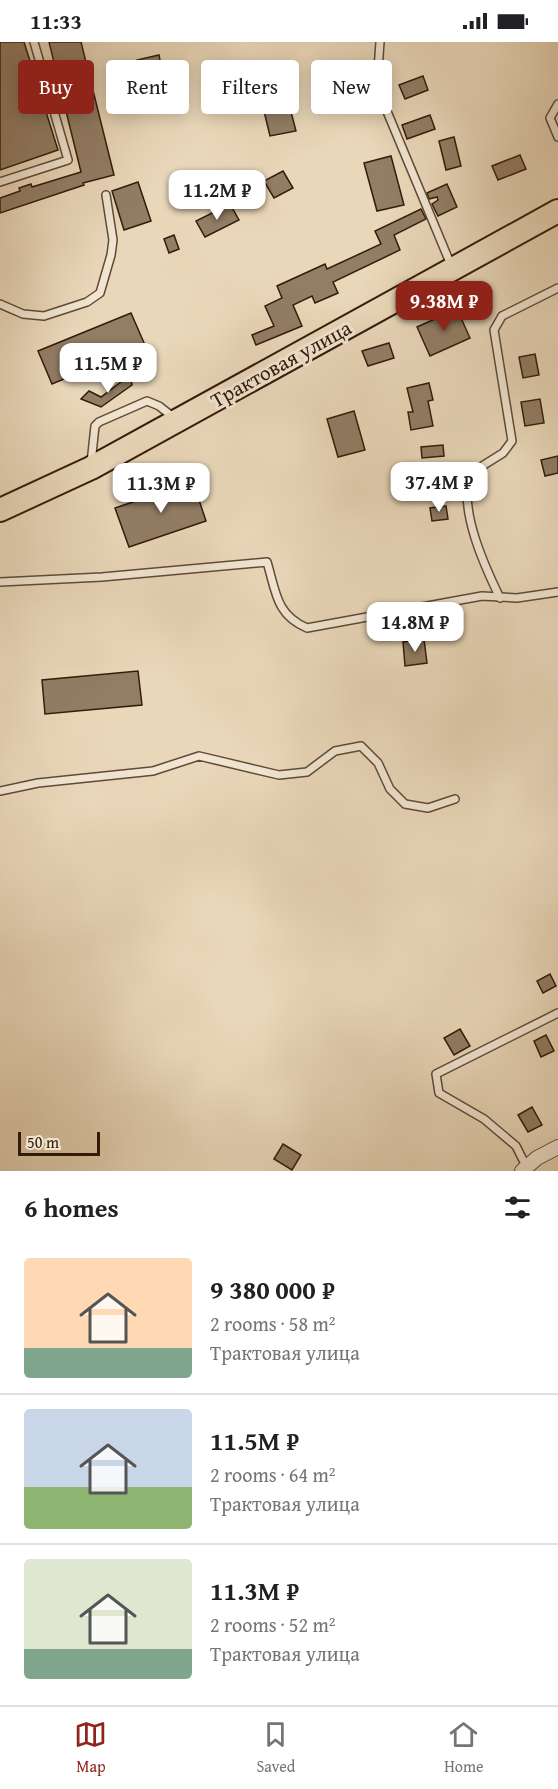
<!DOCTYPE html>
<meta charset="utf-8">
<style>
:root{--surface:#fff;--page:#f6f6f6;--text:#202124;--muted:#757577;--line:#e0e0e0;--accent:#8f2418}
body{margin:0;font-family:"Gentium Book Plus",serif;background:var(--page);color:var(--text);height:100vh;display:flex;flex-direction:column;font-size:22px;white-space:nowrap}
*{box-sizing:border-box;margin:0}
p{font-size:20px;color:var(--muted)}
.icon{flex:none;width:33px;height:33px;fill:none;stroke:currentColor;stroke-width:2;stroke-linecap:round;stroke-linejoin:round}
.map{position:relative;height:1129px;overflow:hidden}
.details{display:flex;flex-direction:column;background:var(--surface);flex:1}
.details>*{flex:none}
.guide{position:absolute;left:18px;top:18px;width:522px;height:54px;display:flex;gap:12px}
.scale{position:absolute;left:18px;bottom:15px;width:82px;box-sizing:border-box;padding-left:6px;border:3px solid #331b0a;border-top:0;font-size:16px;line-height:21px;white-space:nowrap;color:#331b0a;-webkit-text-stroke:4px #f1e5d2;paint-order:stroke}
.price{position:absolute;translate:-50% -51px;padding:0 14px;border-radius:12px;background:#fff;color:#222;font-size:20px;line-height:39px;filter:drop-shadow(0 2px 3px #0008)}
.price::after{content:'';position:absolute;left:50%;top:36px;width:18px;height:14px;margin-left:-9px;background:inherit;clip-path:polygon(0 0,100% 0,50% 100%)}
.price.active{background:var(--accent);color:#fff}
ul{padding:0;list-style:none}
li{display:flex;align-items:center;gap:18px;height:150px;padding:0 24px}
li+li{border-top:2px solid var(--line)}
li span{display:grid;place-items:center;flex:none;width:168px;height:120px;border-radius:6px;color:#555}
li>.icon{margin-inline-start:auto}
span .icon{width:72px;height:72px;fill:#fffc;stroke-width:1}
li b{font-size:26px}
h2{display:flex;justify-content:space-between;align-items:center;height:72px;padding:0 24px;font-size:26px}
.pill{padding:0 21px;border-radius:6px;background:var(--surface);box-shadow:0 3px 15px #0003;font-size:21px;line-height:54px}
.pill.active{background:var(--accent);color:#fff}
.status{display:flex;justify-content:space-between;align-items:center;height:42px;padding:0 30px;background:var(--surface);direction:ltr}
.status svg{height:16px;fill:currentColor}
.tabs{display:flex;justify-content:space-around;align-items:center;height:84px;border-top:2px solid var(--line);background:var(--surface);font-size:16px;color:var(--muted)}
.tabs a{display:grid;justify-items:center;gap:3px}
.tabs .active{color:var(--accent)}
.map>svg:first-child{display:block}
.building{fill:#927d65;stroke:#331b0a;stroke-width:1.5}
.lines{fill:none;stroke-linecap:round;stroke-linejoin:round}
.service-casing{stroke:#604a36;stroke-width:10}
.minor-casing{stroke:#604a36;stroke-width:16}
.trunk-casing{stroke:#331b0a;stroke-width:26}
.service{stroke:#f1e5d2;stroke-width:7}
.minor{stroke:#f1e5d2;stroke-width:14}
.trunk{stroke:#e9d7b9;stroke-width:22}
.labels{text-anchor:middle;stroke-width:6;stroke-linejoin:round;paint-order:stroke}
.street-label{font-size:21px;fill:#331b0a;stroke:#f1e5d2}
</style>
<div class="status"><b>11:33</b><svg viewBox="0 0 49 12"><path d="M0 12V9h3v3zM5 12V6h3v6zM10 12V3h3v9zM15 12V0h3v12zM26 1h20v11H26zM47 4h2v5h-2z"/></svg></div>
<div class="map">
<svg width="558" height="1129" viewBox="0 0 558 1129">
<rect width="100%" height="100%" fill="#e9d7b9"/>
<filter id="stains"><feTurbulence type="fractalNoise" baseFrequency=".00333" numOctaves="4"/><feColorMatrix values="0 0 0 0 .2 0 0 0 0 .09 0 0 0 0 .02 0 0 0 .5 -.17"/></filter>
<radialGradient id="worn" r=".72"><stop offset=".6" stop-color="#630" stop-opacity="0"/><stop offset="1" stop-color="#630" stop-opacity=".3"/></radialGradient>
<g class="building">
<polygon points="0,0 24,0 58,108 0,128"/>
<polygon points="49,0 81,0 114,133 83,141 84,143 0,171 0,156 20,149 19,146 31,142 32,145 81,130"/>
<polygon points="159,13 169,66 147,70 137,18"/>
<polygon points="423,34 428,48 405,57 399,43"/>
<polygon points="281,57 284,67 290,66 296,89 270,94 262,61"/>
<polygon points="430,73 435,87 407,97 402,83"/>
<polygon points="454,95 461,124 446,128 439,99"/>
<polygon points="520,113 526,127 498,138 492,124"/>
<polygon points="391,114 404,163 377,169 364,121"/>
<polygon points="283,129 293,146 274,156 264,139"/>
<polygon points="138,140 151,179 124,188 112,149"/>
<polygon points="447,142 457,165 438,174 432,162 438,158 437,155 429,157 427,151"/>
<polygon points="230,162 239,178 205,195 196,179"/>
<polygon points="421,167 426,177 394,193 400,208 333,240 338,251 315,261 312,254 293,263 302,284 256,303 252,293 274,284 265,264 282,256 277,244 325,222 327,227 381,202 375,189"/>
<polygon points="174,193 179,207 169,211 164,197"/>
<polygon points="457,267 470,296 430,314 417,285"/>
<polygon points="131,271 145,303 52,342 38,309"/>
<polygon points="389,301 394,316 368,324 362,309"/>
<polygon points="535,312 539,333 523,336 519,315"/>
<polygon points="130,333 132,343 101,365 81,357 89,349 101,355"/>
<polygon points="429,341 433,358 428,359 433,384 411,388 408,370 413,370 407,346"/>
<polygon points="540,357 544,381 525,384 521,360"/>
<polygon points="354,369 365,408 338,415 327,377"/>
<polygon points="443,403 444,414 422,416 421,405"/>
<polygon points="558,414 558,431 545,434 541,418"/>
<polygon points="193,440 206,479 129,505 115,466"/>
<polygon points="446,464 448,477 432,479 430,466"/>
<polygon points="424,597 427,621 405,624 403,600"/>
<polygon points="138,629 142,663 45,672 42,638"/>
<polygon points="550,932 556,944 543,951 537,939"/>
<polygon points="460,987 470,1004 454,1013 444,996"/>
<polygon points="546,993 554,1009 541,1015 534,999"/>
<polygon points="532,1065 542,1083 528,1090 518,1073"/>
<polygon points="283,1102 301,1113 292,1128 274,1117"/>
</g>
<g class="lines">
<g class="service-casing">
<g id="service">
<polyline points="380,0 377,42 381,55 451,223"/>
<polyline points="558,62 550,76 558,95"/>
<polyline points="0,140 68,118 34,0"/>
<polyline points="0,262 23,272 44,274 87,260 100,251 111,213 113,198 106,153"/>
<polyline points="91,421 95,384 99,380 147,359 159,364 173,375"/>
<path d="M 0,540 L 102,535 L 267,520 C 276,550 276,573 307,586 L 482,554 L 517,556 L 558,550"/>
<path d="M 500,556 C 485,525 457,465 471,431 L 503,411 L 512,399 L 494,288 L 502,274 L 558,246"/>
<polyline points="0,749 38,741 153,729 199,714 279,733 307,730 335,709 361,704 378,721 390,747 405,762 428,766 455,757"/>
<polyline points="526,1124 516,1104 484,1077 439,1051 436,1032 558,971"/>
</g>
</g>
<g class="minor-casing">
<polyline id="minor" points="522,1129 537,1116 558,1105"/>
</g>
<g class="trunk-casing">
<polyline id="trunk" points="0,468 91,426 558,169"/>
</g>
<use href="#service" class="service"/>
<use href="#minor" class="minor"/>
<use href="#trunk" class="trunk"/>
</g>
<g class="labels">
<g class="street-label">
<text transform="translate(281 322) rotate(-29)" y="7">Трактовая улица</text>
</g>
</g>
<rect width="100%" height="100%" filter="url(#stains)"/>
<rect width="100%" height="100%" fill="url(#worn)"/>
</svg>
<div class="scale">50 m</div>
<b class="price" style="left:217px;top:179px">11.2M ₽</b>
<b class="price active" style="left:444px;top:290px">9.38M ₽</b>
<b class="price" style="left:108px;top:352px">11.5M ₽</b>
<b class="price" style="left:439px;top:471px">37.4M ₽</b>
<b class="price" style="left:161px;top:472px">11.3M ₽</b>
<b class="price" style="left:415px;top:611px">14.8M ₽</b>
<div class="guide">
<a class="pill active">Buy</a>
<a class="pill">Rent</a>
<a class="pill">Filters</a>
<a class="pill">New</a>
</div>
</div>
<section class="details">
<h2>6 homes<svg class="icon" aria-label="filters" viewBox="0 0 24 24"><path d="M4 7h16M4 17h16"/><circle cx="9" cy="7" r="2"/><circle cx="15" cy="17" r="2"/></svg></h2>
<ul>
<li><span style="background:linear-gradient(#ffd9b3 75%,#7fa58c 0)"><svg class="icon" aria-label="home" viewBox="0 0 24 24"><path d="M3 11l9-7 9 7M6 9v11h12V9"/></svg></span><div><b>9 380 000 ₽</b><p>2 rooms · 58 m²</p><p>Трактовая улица</p></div></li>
<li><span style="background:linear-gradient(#c9d6e8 65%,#8fb573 0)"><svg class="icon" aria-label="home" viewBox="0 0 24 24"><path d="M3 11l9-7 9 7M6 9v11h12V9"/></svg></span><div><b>11.5M ₽</b><p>2 rooms · 64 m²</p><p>Трактовая улица</p></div></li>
<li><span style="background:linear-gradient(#dfe7d0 75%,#7fa58c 0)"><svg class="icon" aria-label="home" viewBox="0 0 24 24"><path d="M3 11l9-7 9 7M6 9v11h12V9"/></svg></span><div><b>11.3M ₽</b><p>2 rooms · 52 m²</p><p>Трактовая улица</p></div></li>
</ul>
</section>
<nav class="tabs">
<a class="active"><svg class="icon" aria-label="map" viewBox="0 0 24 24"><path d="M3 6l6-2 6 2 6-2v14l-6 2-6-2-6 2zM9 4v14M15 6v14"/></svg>Map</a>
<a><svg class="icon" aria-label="saved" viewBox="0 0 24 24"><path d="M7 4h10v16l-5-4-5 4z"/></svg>Saved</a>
<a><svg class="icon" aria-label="home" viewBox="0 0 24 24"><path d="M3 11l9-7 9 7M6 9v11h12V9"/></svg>Home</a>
</nav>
